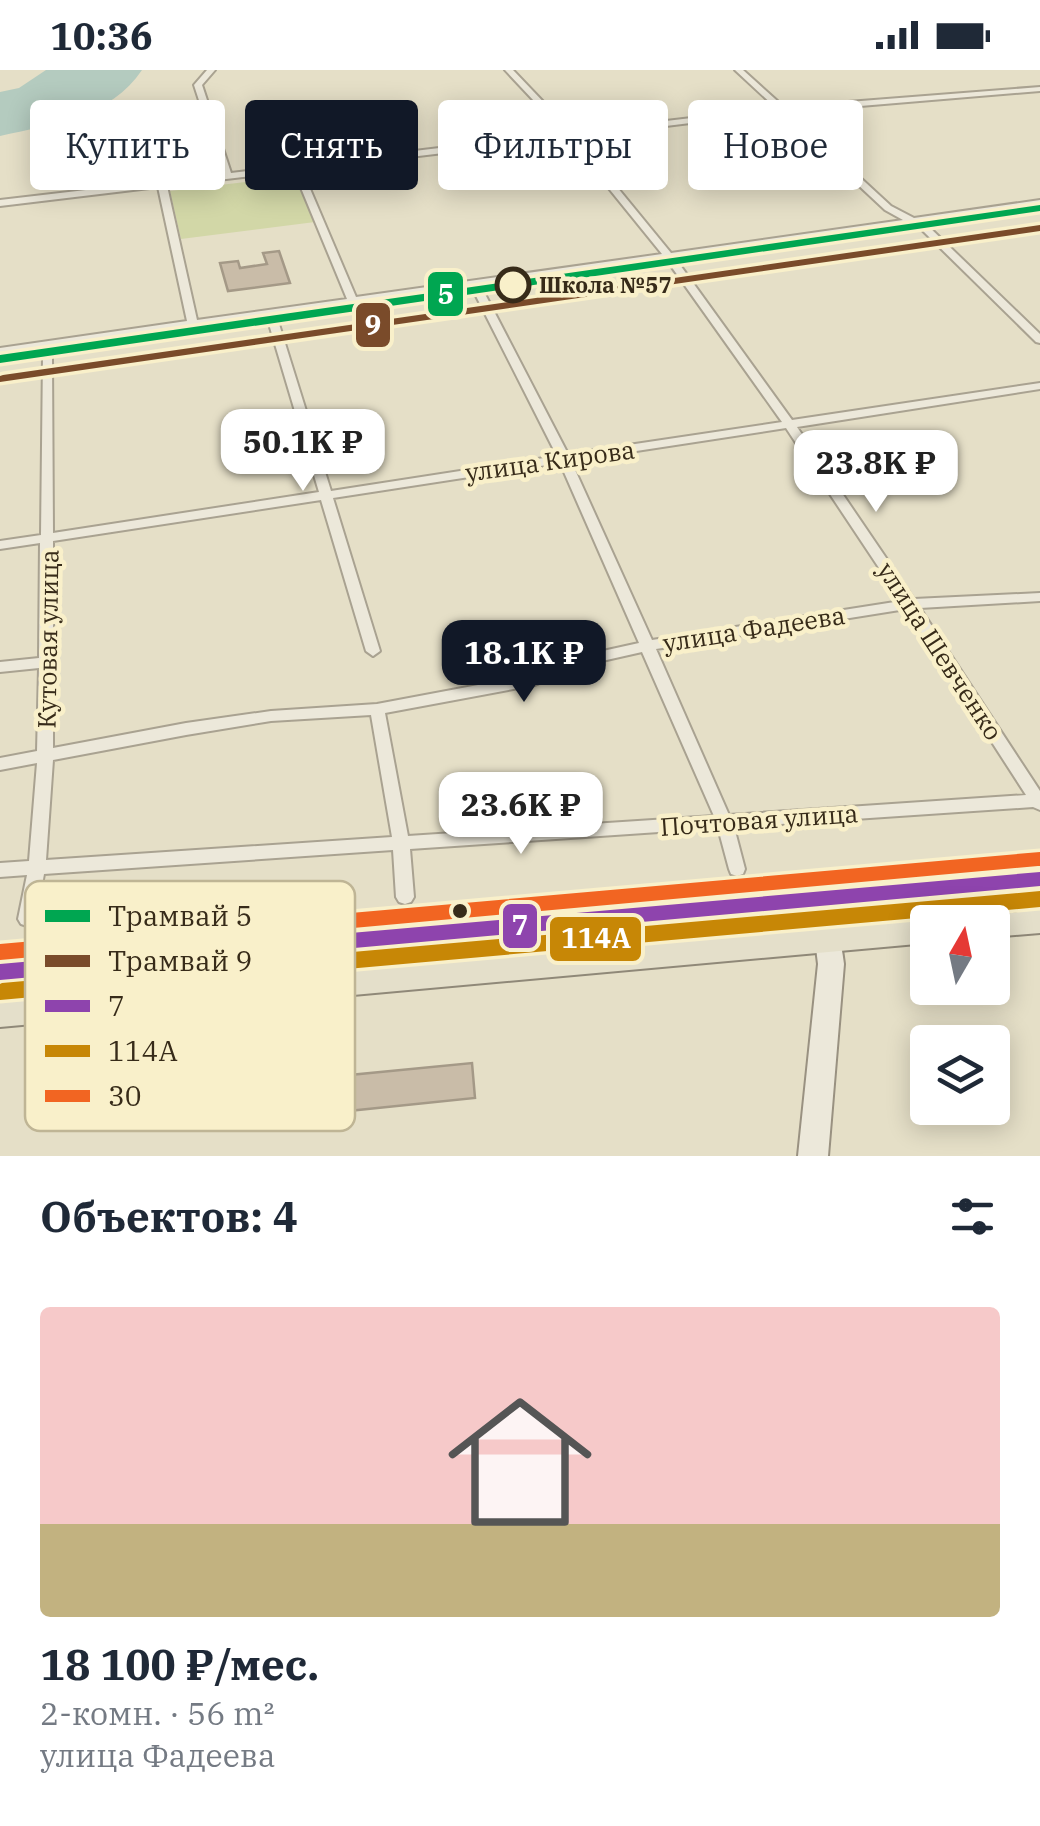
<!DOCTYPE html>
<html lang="ru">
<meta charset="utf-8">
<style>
:root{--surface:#fff;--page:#f2f2f3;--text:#1f2937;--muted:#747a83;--line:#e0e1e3;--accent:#111827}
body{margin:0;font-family:"IBM Plex Serif",serif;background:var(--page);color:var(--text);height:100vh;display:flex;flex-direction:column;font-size:38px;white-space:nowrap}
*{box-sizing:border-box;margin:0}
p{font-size:32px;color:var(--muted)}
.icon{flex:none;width:55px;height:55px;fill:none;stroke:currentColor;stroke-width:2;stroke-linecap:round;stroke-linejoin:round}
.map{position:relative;height:1086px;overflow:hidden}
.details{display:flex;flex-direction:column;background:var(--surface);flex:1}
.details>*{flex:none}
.banner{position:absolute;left:30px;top:30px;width:980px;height:90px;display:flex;gap:20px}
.needle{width:65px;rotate:9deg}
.fabs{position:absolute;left:910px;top:835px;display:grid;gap:20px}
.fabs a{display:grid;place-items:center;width:100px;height:100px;border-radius:10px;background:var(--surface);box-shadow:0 5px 25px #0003;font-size:50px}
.price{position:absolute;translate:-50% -85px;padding:0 22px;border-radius:20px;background:#fff;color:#222;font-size:32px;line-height:65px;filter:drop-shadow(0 2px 5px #0008)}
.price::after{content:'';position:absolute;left:50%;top:60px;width:30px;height:22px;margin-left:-15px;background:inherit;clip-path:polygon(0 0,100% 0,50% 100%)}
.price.selected{background:var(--accent);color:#fff}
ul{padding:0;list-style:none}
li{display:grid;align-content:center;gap:20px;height:530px;padding:0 40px}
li+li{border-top:2px solid var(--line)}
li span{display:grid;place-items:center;height:310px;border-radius:10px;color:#555}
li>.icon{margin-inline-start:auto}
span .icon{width:180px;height:180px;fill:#fffc;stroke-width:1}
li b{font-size:42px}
h2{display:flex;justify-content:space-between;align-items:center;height:120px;padding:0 40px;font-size:42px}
.tag{padding:0 35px;border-radius:10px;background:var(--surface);box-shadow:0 5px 25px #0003;font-size:35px;line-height:90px}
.tag.selected{background:var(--accent);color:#fff}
.status{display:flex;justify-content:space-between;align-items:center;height:70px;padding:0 50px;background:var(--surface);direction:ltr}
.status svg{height:28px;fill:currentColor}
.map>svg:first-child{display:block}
.green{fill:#d2d7a7}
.water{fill:#b4cbbf}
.building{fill:#c9bca8;stroke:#a49987;stroke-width:2.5}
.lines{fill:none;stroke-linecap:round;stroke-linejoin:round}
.street-casing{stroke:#a9a291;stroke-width:4}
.secondary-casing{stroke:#999181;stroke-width:4}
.primary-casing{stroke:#8f8878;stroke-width:4}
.street{fill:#ece8da;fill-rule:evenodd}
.secondary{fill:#ece8da;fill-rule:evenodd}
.primary{fill:#e4dfca;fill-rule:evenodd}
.bus-1-casing{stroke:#f9f0ca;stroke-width:7}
.bus-2-casing{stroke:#f9f0ca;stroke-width:7}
.bus-3-casing{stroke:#f9f0ca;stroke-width:7}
.bus-1{fill:#8e44ad;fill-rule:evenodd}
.bus-2{fill:#c78706;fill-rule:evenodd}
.bus-3{fill:#f26522;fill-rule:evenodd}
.tram-1-casing{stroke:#f9f0ca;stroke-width:7}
.tram-2-casing{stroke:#f9f0ca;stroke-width:7}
.tram-1{fill:#00a651;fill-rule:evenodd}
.tram-2{fill:#7a4b2a;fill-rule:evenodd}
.stop-dot{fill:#f9f0ca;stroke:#372b19;stroke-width:5}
.bus-dot{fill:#372b19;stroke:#f9f0ca;stroke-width:4}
.labels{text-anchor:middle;stroke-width:9;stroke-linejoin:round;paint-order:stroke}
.far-stop-label{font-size:22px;font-weight:bold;fill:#372b19;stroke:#f9f0ca;text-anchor:start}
.street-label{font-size:25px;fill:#372b19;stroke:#f9f0ca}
.key{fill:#f9f0ca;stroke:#bfb595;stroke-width:2.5}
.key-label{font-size:28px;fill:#372b19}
.line-badge{stroke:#f9f0ca;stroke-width:4}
.badge-label{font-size:28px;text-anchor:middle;font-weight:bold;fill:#fff}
</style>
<div class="status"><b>10:36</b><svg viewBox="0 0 49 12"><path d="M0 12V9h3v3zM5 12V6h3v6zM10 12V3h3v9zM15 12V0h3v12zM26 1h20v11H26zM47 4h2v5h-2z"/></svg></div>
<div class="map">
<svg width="1040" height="1086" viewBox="0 0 1040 1086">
<rect width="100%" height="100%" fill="#e5dfc7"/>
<polygon class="green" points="296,106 315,152 181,169 170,121"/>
<path class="water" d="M 46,0 L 142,0 C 111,47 52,54 0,66 L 0,22 L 19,18 Z"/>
<g class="building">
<polygon points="279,181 290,213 228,221 220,193 238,191 240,198 267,194 263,183"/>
<polygon points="472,993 475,1028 309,1045 309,1009"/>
</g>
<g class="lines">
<g class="street-casing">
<g id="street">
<path d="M 207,0 L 215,0 L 202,15 L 231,103 L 564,63 L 505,0 L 513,0 L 572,62 L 776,38 L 735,0 L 743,0 L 784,37 L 1040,17 L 1040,21 L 789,42 L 891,136 L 914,148 L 1040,130 L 1040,136 L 675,188 L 792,350 L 1040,313 L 1040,319 L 797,357 L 914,529 L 1040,523 L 1040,531 L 920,538 L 1040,721 L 1040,740 L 1033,737 L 734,757 L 745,799 L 743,804 L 737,806 L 731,804 L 729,799 L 718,758 L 410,779 L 414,827 L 411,832 L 405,834 L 399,832 L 396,827 L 393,780 L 44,804 L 36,849 L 33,854 L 27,856 L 21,854 L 18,849 L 27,805 L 0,807 L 0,793 L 29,791 L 37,693 L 0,700 L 0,688 L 37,681 L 39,598 L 0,602 L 0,592 L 39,588 L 40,473 L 0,479 L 0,471 L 41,465 L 43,287 L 51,287 L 52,289 L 53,463 L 319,422 L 269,254 L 274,251 L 279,254 L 331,421 L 557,386 L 475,224 L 480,221 L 485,224 L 568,384 L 782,352 L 666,189 L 0,284 L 0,278 L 187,251 L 158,117 L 0,136 L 0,130 L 223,104 L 194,15 ZM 780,42 L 885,140 L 903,150 L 671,183 L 576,67 ZM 568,68 L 662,184 L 356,227 L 302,100 ZM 294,101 L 347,229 L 197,250 L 167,116 ZM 786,358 L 901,531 L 652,570 L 571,391 ZM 560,393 L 639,573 L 571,588 L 532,605 L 377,634 L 271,641 L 186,653 L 53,678 L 53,471 L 321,430 L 366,581 L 373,586 L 380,581 L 333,428 ZM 906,539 L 1026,725 L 729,745 L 656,579 ZM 642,582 L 714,746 L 408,766 L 385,643 L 535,615 L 580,596 ZM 371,645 L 392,767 L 46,790 L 53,690 L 186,665 L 271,651 Z"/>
<polygon points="921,155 927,155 1040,264 1040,273 1036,272 921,159"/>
</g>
</g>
<g class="secondary-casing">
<path id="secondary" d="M 815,820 L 824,823 C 835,845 841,869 844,894 L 828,1086 L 798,1086 L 818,894 L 815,870 L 803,830 L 806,823 Z"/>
</g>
<g class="primary-casing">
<g id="primary">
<polygon points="1040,798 1040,820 0,915 0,889"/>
<polygon points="1040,839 1040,863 992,867 992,852 979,852 982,847"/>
<polygon points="928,849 938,852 928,852 928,873 0,957 0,931"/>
</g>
</g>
<use href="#street" class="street"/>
<use href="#secondary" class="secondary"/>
<use href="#primary" class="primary"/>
<g class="bus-1-casing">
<polygon id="bus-1" points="1040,802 1040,816 0,910 0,894"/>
</g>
<g class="bus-2-casing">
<polygon id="bus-2" points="1040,821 1040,837 0,930 0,914 2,913"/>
</g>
<g class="bus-3-casing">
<polygon id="bus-3" points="1040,782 1040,796 1038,796 0,890 0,874"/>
</g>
<use href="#bus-1" class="bus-1"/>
<use href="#bus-2" class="bus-2"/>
<use href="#bus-3" class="bus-3"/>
<g class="tram-1-casing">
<polygon id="tram-1" points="1040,135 1040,141 0,293 0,285"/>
</g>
<g class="tram-2-casing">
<polygon id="tram-2" points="1040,155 1040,161 0,312 0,306 3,305"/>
</g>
<use href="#tram-1" class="tram-1"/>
<use href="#tram-2" class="tram-2"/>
</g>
<circle class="stop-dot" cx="513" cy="215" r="16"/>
<circle class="bus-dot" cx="460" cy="841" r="9"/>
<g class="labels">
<g class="far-stop-label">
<text x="539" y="223">Школа №57</text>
</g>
<g class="street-label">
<text transform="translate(550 391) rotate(-8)" y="9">улица Кирова</text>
<text transform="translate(754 559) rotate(-9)" y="9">улица Фадеева</text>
<text transform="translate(48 569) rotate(-89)" y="9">Кутовая улица</text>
<text transform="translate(940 581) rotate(57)" y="9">улица Шевченко</text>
<text transform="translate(759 750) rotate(-4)" y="9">Почтовая улица</text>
</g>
</g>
<rect x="25" y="811" width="330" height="250" rx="15" class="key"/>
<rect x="45" y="840" width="45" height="12" fill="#00a651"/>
<rect x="45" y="885" width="45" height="12" fill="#7a4b2a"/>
<rect x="45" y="930" width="45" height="12" fill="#8e44ad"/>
<rect x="45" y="975" width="45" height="12" fill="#c78706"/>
<rect x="45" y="1020" width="45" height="12" fill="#f26522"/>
<g class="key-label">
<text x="108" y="856">Трамвай 5</text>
<text x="108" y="901">Трамвай 9</text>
<text x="108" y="946">7</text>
<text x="108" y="991">114А</text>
<text x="108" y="1036">30</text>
</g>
<g class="line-badge">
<rect x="426" y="200" width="39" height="48" rx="10" fill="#00a651"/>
<rect x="354" y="231" width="38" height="48" rx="10" fill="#7a4b2a"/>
<rect x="501" y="832" width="38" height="48" rx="10" fill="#8e44ad"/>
<rect x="548" y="845" width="95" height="48" rx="10" fill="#c78706"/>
</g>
<g class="badge-label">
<text x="446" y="234">5</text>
<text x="373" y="265">9</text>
<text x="520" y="865">7</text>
<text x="596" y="878">114А</text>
</g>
</svg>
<div class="fabs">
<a><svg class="needle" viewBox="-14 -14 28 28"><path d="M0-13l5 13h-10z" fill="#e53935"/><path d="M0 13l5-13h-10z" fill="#747a83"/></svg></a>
<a><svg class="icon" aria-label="layers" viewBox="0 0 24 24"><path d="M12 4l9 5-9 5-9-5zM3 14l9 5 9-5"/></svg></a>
</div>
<b class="price" style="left:303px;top:424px">50.1K ₽</b>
<b class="price" style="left:876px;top:445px">23.8K ₽</b>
<b class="price selected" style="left:524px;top:635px">18.1K ₽</b>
<b class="price" style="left:521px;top:787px">23.6K ₽</b>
<div class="banner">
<a class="tag">Купить</a>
<a class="tag selected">Снять</a>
<a class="tag">Фильтры</a>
<a class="tag">Новое</a>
</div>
</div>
<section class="details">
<h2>Объектов: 4<svg class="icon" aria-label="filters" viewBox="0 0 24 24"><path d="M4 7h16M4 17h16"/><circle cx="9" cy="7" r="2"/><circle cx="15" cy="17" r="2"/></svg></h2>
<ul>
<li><span style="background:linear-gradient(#f6c9c9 70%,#c2b280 0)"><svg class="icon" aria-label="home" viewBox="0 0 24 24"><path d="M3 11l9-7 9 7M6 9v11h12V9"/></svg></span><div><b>18 100 ₽/мес.</b><p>2-комн. · 56 m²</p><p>улица Фадеева</p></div></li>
</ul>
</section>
